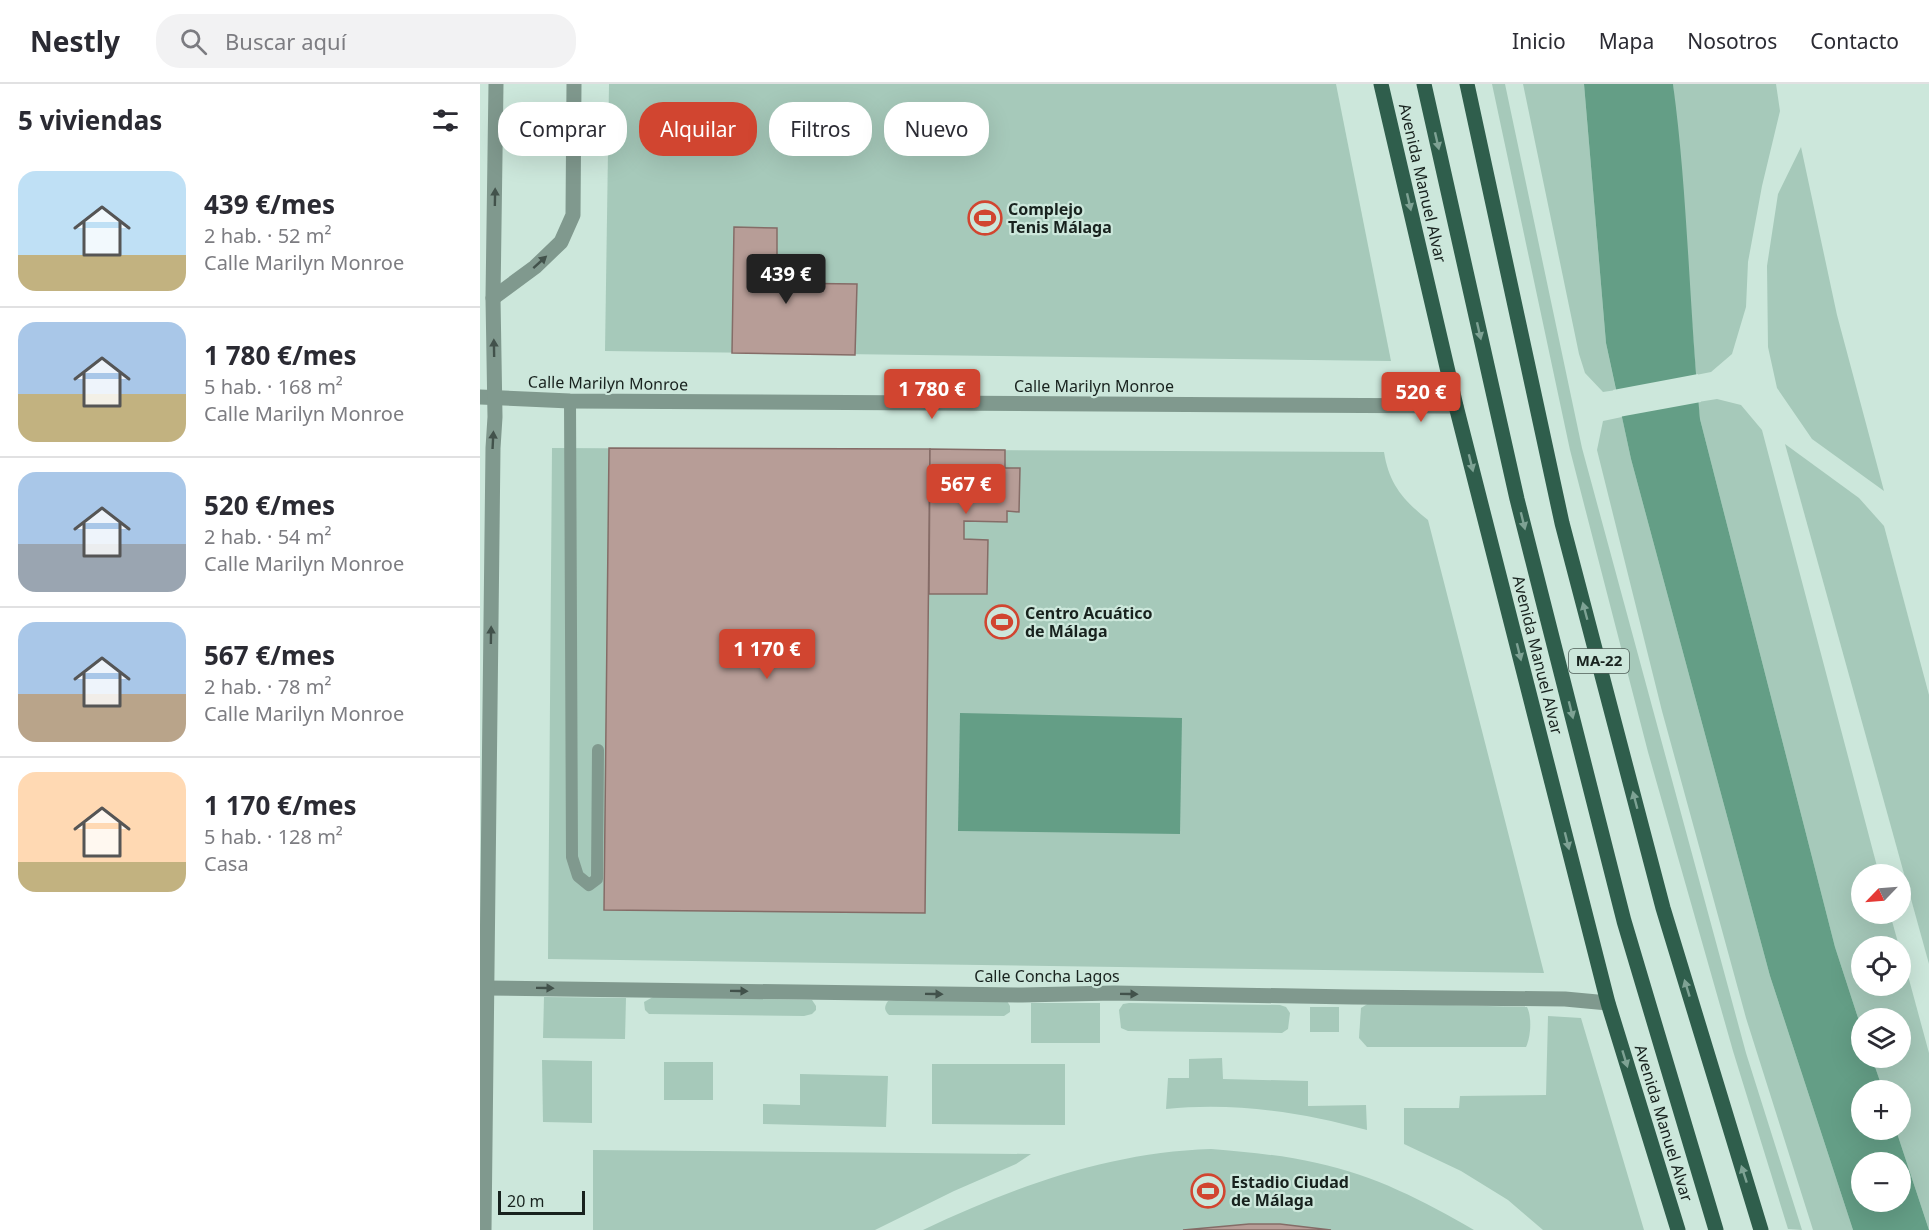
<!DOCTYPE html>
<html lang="es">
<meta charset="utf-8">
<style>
:root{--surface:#fff;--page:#f2f2f3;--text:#2b2b33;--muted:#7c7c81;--line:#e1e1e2;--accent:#d14530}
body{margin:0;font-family:"Noto Sans",sans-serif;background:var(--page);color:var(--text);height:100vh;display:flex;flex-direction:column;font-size:22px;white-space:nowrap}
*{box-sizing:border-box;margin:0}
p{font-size:20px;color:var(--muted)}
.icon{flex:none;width:33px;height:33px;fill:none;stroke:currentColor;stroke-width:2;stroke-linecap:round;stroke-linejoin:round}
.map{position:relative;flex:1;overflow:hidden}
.panel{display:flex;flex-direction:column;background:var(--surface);width:480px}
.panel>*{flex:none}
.banner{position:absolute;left:18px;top:18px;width:570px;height:54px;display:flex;gap:12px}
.needle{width:39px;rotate:245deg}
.fabs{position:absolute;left:1371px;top:780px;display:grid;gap:12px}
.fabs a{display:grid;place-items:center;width:60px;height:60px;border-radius:50%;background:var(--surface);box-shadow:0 6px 24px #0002;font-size:30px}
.scale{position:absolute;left:18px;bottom:15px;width:87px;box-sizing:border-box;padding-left:6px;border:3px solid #18221e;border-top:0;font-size:16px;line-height:21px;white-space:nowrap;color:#18221e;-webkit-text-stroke:4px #cce7db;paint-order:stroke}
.price{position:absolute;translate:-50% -51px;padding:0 14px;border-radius:6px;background:var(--accent);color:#fff;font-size:20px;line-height:39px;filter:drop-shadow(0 2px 3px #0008)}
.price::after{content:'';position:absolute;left:50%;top:36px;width:18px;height:14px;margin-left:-9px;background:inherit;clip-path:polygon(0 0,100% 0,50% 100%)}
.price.on{background:#222;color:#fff}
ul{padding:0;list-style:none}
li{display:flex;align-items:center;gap:18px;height:150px;padding:0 18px}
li+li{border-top:2px solid var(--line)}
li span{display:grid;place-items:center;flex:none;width:168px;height:120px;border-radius:18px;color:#555}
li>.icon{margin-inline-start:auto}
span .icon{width:72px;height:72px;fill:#fffc;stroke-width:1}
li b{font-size:26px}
h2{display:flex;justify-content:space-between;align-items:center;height:72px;padding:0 18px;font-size:26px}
.chip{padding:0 21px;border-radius:24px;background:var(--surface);box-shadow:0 6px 24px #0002;font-size:21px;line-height:54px}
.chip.on{background:var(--accent);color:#fff}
header{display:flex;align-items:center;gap:36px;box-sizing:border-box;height:84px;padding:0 30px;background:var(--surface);border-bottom:2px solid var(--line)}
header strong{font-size:28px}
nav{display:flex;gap:33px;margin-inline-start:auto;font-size:21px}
.search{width:420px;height:54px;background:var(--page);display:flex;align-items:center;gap:15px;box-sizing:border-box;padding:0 21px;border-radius:24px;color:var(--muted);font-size:22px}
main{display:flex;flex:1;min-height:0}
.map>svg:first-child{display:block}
.green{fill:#a6c9ba}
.water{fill:#649e86;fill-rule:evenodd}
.pier{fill:#cce7db}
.building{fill:#b79d97;stroke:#856c67;stroke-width:1.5}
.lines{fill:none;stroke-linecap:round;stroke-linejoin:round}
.service{stroke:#80998e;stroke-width:12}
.minor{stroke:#80998e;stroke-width:15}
.primary{stroke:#2f5e4c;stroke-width:15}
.oneway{fill:#7ea294}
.oneway2{fill:#42524b}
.labels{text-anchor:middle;stroke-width:4.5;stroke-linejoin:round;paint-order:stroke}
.shield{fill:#cce7db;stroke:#4e5d57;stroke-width:1.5}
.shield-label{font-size:15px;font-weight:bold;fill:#18221e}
.street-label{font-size:16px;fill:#18221e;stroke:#cce7db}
.poi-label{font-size:16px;font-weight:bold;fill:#18221e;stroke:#cce7db;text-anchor:start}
</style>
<header>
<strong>Nestly</strong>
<div class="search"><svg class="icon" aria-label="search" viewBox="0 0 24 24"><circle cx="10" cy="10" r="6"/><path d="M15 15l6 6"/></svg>Buscar aquí</div>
<nav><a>Inicio</a><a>Mapa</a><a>Nosotros</a><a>Contacto</a></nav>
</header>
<main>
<section class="panel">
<h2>5 viviendas<svg class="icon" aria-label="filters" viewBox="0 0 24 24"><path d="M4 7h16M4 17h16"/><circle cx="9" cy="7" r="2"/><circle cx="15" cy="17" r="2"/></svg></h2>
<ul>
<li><span style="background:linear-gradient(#bfe0f5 70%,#c2b280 0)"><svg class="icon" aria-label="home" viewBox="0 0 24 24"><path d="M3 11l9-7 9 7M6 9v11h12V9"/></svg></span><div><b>439 €/mes</b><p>2 hab. · 52 m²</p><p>Calle Marilyn Monroe</p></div></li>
<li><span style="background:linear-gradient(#a9c7e8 60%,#c2b280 0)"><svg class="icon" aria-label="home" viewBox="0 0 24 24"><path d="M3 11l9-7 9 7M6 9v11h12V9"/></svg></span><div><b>1 780 €/mes</b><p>5 hab. · 168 m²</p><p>Calle Marilyn Monroe</p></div></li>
<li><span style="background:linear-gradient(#a9c7e8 60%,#9aa5b1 0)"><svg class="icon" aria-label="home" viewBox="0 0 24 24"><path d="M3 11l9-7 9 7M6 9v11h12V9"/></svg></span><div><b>520 €/mes</b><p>2 hab. · 54 m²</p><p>Calle Marilyn Monroe</p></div></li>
<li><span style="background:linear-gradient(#a9c7e8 60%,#b9a48a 0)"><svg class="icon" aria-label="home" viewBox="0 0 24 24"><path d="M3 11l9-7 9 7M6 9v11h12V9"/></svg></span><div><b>567 €/mes</b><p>2 hab. · 78 m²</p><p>Calle Marilyn Monroe</p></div></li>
<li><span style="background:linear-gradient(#ffd9b3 75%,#c2b280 0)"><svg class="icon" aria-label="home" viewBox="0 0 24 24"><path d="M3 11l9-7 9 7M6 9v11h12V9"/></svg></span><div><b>1 170 €/mes</b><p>5 hab. · 128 m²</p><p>Casa</p></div></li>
</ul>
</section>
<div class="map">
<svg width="1449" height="1146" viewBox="0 0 1449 1146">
<rect width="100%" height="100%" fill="#cce7db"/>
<g class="green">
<polygon points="129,0 856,0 911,277 125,267"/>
<polygon points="1012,0 1025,0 1102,364 1266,969 1322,1146 1308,1145 1253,967 1168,668 1090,366"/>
<polygon points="1043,0 1104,0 1126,259 1136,306 1123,308 1105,289 1099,270"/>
<polygon points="1193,0 1296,0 1300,27 1282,102 1268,178 1266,223 1252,270 1231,288 1216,291"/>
<polygon points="1321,63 1357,231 1404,407 1332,355 1297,304 1288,263 1287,182 1298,110"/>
<polygon points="1237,315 1261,321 1282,346 1399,790 1382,790 1382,830 1410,830 1419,862 1382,862 1382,902 1420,902 1421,866 1449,969 1449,1146 1416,1046 1420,1046 1420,1006 1403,1006 1392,974 1420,974 1420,934 1382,934 1381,943 1355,863 1220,335 1218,318"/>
<polygon points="1142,333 1151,375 1290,892 1373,1146 1333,1146 1266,934 1182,627 1117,366 1123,337"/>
<polygon points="1305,360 1379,414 1404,442 1449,611 1449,880"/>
<path d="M 72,364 L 904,368 C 909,400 923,416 948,436 L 1064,889 L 68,875 Z"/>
<polygon points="64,913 146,914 145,955 63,954"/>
<polygon points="173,913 332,916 336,922 336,926 332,930 324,932 169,930 165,926 164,918"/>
<path d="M 416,916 L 527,917 L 530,922 L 530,928 L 524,932 L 409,931 C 404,926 404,923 408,917 Z"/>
<rect x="551" y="919" width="69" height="40"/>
<polygon points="649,919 800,921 806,923 810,929 808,945 802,949 648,947 641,944 639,926 643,920"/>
<path d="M 889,919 L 1047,923 C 1052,933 1051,952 1046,963 L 887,963 L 879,954 L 881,924 Z"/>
<polygon points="859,923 859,948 830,948 830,923"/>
<polygon points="1068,932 1101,934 1164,1146 1063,1146 1028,1116 981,1087 924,1060 924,1024 979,1024 980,1012 1066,1011"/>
<path d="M 742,974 L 743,995 L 828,997 L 828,1022 L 886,1021 L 887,1046 C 822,1028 754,1018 686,1025 L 688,994 L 709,994 L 709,975 Z"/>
<polygon points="62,976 112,977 112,1039 63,1038"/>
<rect x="184" y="978" width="49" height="38"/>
<polygon points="452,980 585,980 585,1041 452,1040"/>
<polygon points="320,990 408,992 406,1043 283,1040 283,1020 320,1021"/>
<path d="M 731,1065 C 766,1068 802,1071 837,1079 C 894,1091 944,1117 994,1146 L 443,1146 C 534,1103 629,1068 731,1065 Z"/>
<polygon points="113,1066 551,1070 536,1080 474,1107 395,1146 113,1146"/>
</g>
<g class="water">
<path d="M 1104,0 L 1193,0 C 1208,111 1209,224 1220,335 L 1355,863 L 1381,943 L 1382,974 L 1392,974 L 1403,1006 L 1382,1006 L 1382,1046 L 1416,1046 L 1449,1146 L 1373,1146 L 1290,892 L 1151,375 L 1126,259 ZM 1382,1078 L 1420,1078 L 1420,1118 L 1382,1118 Z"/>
<polygon points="480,629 702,634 700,750 478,747"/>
</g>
<polygon class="pier" points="1218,290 1221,318 1139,333 1133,306"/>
<g class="building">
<polygon points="254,143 297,144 297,199 377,200 375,271 252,269"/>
<polygon points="129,364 450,365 445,829 124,826"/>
<polygon points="450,365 525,366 525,384 540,384 539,428 527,427 527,438 484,437 484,455 508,456 507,510 449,510"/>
<polygon points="769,1140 800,1140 851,1146 703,1146"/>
</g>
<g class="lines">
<polyline class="service" points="90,317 92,773 98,792 109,801 117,795 118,666"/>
<g class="minor">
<polyline points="13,214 55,183 81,158 93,131 94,0"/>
<polyline points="0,313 90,317 976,322"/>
<polyline points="6,904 542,911 634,909 873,913 1085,915 1128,919"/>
<polyline points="4,1146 13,364 15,333 13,214 16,0"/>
</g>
<g class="primary">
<polyline points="901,0 976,322 1128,919 1198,1146"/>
<polyline points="944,0 1037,415 1144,837 1236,1146"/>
<polyline points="987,0 1082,439 1183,824 1281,1146"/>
</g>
</g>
<defs><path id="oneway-solid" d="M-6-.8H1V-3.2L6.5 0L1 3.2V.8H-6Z" transform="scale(1.5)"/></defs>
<g class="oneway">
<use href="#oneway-solid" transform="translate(957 57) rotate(77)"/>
<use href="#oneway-solid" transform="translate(929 118) rotate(77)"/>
<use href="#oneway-solid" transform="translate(999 247) rotate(77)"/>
<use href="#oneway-solid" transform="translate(991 379) rotate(76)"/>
<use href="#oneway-solid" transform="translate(1043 437) rotate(76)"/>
<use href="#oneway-solid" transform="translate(1105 527) rotate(-105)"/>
<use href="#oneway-solid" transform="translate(1039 568) rotate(76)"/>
<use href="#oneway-solid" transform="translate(1091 626) rotate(76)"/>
<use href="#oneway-solid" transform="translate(1155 716) rotate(-105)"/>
<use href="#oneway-solid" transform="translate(1087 757) rotate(76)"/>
<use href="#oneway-solid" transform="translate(1207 904) rotate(-107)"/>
<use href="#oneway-solid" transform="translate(1145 975) rotate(73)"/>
<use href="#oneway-solid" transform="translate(1264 1090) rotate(-108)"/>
</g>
<g class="oneway2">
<use href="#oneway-solid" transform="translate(15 113) rotate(-89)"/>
<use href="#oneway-solid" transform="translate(60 178) rotate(-42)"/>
<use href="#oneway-solid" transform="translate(14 264) rotate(-91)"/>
<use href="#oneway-solid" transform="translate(13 356) rotate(-87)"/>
<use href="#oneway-solid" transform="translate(11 551) rotate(-89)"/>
<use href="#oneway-solid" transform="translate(65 904) rotate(1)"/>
<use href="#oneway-solid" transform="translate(259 907) rotate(1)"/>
<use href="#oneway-solid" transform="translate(454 910) rotate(1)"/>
<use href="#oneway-solid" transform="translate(649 910) rotate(1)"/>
</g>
<defs>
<g id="stadium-ring" transform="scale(1.725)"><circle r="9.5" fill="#cce7db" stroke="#d14530" stroke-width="1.5"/><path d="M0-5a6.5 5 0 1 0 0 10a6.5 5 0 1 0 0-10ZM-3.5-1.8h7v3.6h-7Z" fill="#d14530"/></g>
</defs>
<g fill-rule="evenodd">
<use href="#stadium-ring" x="505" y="134"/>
<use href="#stadium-ring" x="522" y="538"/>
<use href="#stadium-ring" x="728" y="1107"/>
</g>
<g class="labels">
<rect class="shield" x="1089" y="565" width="60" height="24" rx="4.5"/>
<g class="shield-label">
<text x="1119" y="582">MA-22</text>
</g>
<g class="street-label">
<text transform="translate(943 99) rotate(77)" y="6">Avenida Manuel Alvar</text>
<text transform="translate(128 299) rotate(1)" y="6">Calle Marilyn Monroe</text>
<text x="614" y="308">Calle Marilyn Monroe</text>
<text transform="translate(1058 571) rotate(76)" y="6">Avenida Manuel Alvar</text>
<text x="567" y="898">Calle Concha Lagos</text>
<text transform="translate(1184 1039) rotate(73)" y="6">Avenida Manuel Alvar</text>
</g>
<g class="poi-label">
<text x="528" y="131">Complejo<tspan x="528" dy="18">Tenis Málaga</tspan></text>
<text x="545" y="535">Centro Acuático<tspan x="545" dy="18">de Málaga</tspan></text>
<text x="751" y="1104">Estadio Ciudad<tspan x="751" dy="18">de Málaga</tspan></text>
</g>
</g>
</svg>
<div class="fabs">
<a><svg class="needle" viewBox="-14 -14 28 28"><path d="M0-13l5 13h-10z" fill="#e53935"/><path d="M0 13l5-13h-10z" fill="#7c7c81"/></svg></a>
<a><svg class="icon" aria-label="locate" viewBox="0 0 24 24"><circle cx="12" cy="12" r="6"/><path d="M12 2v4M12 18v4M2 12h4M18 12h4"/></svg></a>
<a><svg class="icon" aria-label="layers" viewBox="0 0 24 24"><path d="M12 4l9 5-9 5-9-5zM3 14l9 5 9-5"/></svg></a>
<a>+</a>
<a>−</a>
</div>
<div class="scale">20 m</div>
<b class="price on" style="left:306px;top:221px">439 €</b>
<b class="price" style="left:452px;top:336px">1 780 €</b>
<b class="price" style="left:941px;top:339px">520 €</b>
<b class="price" style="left:486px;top:431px">567 €</b>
<b class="price" style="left:287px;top:596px">1 170 €</b>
<div class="banner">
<a class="chip">Comprar</a>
<a class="chip on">Alquilar</a>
<a class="chip">Filtros</a>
<a class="chip">Nuevo</a>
</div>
</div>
</main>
